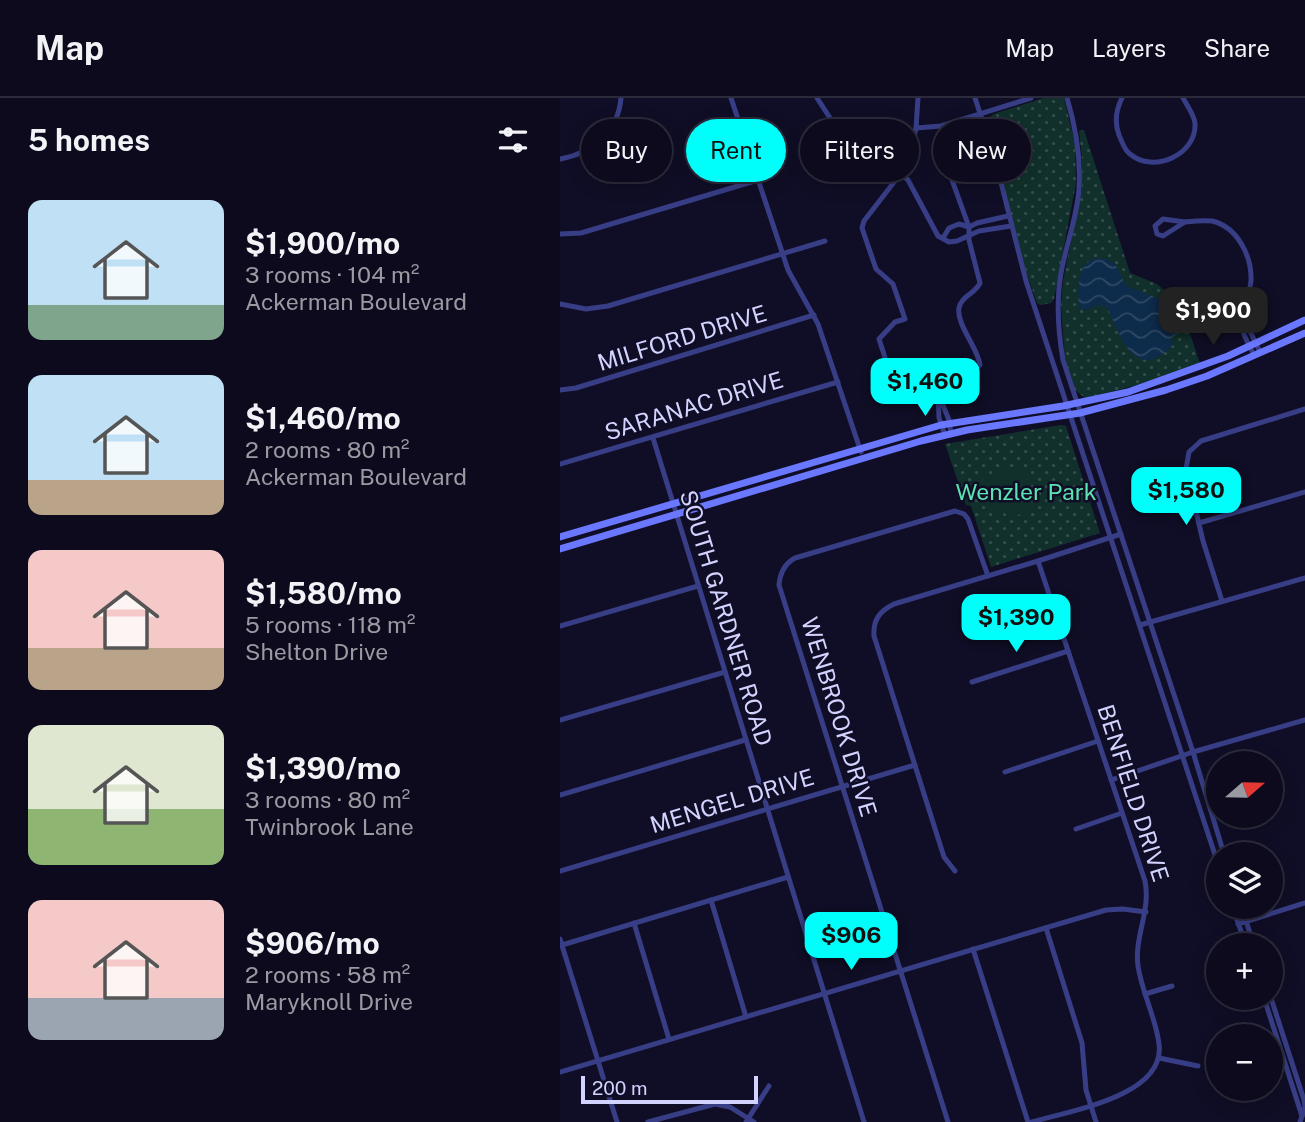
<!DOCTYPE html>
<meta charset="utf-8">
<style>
:root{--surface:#0c0a1c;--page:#151325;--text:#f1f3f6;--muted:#9a9aa3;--line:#2c2b3b;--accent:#00fefb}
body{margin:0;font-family:"Public Sans",sans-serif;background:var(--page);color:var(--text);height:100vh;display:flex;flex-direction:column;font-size:26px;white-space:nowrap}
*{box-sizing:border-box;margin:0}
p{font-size:23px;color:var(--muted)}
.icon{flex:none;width:38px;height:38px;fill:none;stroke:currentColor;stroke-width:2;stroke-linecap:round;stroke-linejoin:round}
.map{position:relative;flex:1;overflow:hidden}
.sheet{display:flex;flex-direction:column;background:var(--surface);width:560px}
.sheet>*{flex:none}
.guide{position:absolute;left:21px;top:21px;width:618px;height:63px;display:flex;gap:14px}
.needle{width:46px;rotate:70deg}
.controls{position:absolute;left:646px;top:653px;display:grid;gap:14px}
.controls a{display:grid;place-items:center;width:77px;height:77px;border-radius:50%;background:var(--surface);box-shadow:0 4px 18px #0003,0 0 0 2px var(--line);font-size:35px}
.scale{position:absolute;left:21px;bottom:18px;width:177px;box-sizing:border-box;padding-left:7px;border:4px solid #d3d3ff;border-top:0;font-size:19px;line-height:24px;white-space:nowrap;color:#d3d3ff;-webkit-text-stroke:5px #100e26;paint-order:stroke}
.price{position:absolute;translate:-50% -60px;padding:0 16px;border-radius:14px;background:var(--accent);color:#111;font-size:23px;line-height:46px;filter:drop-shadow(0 2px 4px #0008)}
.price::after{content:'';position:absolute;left:50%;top:42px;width:21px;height:16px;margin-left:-10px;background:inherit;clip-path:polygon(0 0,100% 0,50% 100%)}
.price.current{background:#222;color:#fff}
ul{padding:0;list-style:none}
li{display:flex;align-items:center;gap:21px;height:175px;padding:0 28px}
li span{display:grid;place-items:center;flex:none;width:196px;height:140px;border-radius:14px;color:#555}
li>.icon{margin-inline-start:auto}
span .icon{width:84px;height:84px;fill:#fffc;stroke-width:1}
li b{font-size:30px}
h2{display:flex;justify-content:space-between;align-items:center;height:84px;padding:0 28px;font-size:30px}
.pill{padding:0 24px;border-radius:32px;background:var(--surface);box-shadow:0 4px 18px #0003,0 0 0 2px var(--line);font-size:24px;line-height:63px}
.pill.current{background:var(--accent);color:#111}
header{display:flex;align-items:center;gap:42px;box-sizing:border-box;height:98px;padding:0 35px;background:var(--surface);border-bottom:2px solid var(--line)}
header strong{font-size:33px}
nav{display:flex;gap:38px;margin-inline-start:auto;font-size:24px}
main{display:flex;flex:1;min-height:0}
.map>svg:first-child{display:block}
.park{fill:url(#park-dots)}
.pitch{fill:#11302b}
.water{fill:url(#water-waves)}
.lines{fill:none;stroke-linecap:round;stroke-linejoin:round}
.street{stroke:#383e86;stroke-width:5}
.secondary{stroke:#6a77ff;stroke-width:7}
.labels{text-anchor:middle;stroke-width:5;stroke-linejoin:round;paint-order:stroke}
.street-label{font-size:23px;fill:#d3d3ff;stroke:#100e26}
.park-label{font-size:23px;fill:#5be3b2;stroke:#100e26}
</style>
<header>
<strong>Map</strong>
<nav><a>Map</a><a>Layers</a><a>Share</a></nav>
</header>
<main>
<section class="sheet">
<h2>5 homes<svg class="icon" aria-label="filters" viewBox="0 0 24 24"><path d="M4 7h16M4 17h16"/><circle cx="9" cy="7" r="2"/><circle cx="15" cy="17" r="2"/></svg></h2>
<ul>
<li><span style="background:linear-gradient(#bfe0f5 75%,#7fa58c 0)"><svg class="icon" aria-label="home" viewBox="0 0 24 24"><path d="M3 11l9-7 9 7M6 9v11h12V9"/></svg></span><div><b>$1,900/mo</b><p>3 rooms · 104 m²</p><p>Ackerman Boulevard</p></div></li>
<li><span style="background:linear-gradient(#bfe0f5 75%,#b9a48a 0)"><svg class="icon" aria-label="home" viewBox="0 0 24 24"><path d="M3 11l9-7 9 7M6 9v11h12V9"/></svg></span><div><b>$1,460/mo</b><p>2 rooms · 80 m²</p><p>Ackerman Boulevard</p></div></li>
<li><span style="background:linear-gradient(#f6c9c9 70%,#b9a48a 0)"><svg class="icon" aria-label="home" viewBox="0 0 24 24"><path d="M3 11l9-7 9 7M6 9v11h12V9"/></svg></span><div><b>$1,580/mo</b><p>5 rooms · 118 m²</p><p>Shelton Drive</p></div></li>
<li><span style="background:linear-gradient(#dfe7d0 60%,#8fb573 0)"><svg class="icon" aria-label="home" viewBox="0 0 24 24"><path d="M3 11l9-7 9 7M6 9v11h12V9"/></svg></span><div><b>$1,390/mo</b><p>3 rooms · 80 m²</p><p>Twinbrook Lane</p></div></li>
<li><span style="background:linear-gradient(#f6c9c9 70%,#9aa5b1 0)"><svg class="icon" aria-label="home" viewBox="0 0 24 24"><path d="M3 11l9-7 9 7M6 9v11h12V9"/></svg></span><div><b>$906/mo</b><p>2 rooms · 58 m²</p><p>Maryknoll Drive</p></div></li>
</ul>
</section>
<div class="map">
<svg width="745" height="1024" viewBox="0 0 745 1024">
<defs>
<pattern id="park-dots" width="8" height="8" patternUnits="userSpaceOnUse" patternTransform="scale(1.75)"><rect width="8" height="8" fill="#11302b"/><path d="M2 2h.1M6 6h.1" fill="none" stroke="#334d4b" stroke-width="1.8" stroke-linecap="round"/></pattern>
<pattern id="water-waves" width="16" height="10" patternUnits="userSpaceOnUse" patternTransform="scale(1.75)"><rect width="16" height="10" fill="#0d2b4b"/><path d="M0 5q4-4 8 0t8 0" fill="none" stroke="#2f4966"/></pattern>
</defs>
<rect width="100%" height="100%" fill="#100e26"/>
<g class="park">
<polygon points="484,0 504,0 515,46 516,85 494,201 491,205 481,207 477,205 466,174 426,22 433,16"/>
<polygon points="524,32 570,175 597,186 620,205 640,266 590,284 525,300 515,292 505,261 501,208 503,183 522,90 522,61 519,33"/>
<polygon points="501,327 506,328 540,435 431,469 411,408 406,407 385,346"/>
</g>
<polygon class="pitch" points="461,368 465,370 472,413 451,419 430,407 422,380"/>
<path class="water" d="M 542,160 C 559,164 558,175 567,188 C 586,197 615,203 625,223 L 621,233 L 611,240 L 613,247 C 575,286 561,240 547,209 L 539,207 L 526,212 L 519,210 C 518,197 517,168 531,162 C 534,160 539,160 542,160 Z"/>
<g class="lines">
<g class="street">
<polyline points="171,0 228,172 258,226 301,354"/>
<polyline points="257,0 287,46 328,65 348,82 378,138 389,144 397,143 419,133 451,128"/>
<path d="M 358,0 L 356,30 L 348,66 L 304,123 L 302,130 L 316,171 L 333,186 L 345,221 L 335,224 L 319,241 L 334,287 L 341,293 L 384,285 L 420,267 C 418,250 396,226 399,210 C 401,198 416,195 420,185 L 409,142 L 409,129 L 392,82"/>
<polyline points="415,0 435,61 466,183 658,766"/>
<path d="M 507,0 C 516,30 521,60 519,91 C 517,120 506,147 501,175 C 496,204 498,233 503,262 L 633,654 L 664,756"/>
<path d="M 562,0 C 556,12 554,24 559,37 C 562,43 564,52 570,56 C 593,76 637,57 635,25 C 634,17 627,7 623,0"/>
<polyline points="56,23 80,33 92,33"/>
<polyline points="356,30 381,28 471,0"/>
<path d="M 0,61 C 33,55 58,34 61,0"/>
<polygon points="603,121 625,124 603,138 597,136 595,128"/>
<path d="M 625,124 C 634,123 643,122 652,123 C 678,129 692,159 691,183 C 689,199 682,216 683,232 C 684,240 691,250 694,257"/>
<polyline points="0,136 21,135 198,82"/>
<polyline points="383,140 389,130 399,126 409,129 417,125 448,118"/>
<polyline points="0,206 26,211 48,208 265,143"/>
<polyline points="684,226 689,231 700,254"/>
<polyline points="375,288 389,322 391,336"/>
<polyline points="0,292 16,290 254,217"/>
<polyline points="378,298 379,320 385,337"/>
<polyline points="93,340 304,1024"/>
<polyline points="0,366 278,284"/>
<polyline points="639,425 745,394"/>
<polyline points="662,503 643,443 626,371 629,354 641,343 745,311"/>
<polyline points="580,527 745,480"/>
<polyline points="0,528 138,488"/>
<polyline points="412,584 508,553"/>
<polyline points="0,622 165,574"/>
<polyline points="445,674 538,643"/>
<polyline points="551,682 633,654 745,622"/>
<polyline points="0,697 185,642"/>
<polyline points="516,731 562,715"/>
<polyline points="0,773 355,667"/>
<path d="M 395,773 L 384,759 L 314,538 C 313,521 320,513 334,506 L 478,463 L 561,436"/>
<polyline points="151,802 186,919"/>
<polyline points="672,808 686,847"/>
<polyline points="681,808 694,847"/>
<polyline points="74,825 109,941"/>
<polyline points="678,826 745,805"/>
<polyline points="486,830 522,945 526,992 536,1024"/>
<polyline points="0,841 57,1024"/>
<polyline points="2,847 228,779"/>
<polyline points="413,851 468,1024"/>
<polyline points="585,896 612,888"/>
<polyline points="710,897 744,1002 745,1009 740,1024"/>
<polyline points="704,900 742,1018"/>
<polyline points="599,960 638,968"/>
<polyline points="0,974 546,812 563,811 586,814"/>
<polyline points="88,1024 155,1006 170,1009 194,1024"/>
<polyline points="186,1024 209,988"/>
<path d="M 388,1024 L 219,487 C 220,475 224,466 235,460 L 395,413 L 404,416 L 408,421 L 428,478"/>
<path d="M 472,1024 C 509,1013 606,998 599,946 C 596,920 582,895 578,868 C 574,839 591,813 585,783 L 478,463"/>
</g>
<g class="secondary">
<polyline points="0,439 381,327 503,308 568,294 668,258 745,222"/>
<polyline points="0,451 361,343 407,332 520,315 606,292 647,278 745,235"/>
</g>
</g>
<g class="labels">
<g class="street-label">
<text transform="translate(122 240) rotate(-17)" y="8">MILFORD DRIVE</text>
<text transform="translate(134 308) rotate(-17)" y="8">SARANAC DRIVE</text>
<text transform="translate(166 520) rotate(73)" y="8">SOUTH GARDNER ROAD</text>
<text transform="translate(279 619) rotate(73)" y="8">WENBROOK DRIVE</text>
<text transform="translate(573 695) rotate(72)" y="8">BENFIELD DRIVE</text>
<text transform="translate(172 703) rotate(-17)" y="8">MENGEL DRIVE</text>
</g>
<g class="park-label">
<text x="466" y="402">Wenzler Park</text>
</g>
</g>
</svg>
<div class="controls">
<a><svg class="needle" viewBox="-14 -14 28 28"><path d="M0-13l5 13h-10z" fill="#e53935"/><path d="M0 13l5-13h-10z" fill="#9a9aa3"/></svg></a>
<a><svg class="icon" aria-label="layers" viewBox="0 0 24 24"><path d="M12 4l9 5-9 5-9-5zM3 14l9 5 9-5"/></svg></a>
<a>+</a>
<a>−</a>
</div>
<div class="scale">200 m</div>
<b class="price current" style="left:653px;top:249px">$1,900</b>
<b class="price" style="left:365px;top:320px">$1,460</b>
<b class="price" style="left:626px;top:429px">$1,580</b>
<b class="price" style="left:456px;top:556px">$1,390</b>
<b class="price" style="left:291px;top:874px">$906</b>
<div class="guide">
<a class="pill">Buy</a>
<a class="pill current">Rent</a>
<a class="pill">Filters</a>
<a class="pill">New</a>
</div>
</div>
</main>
